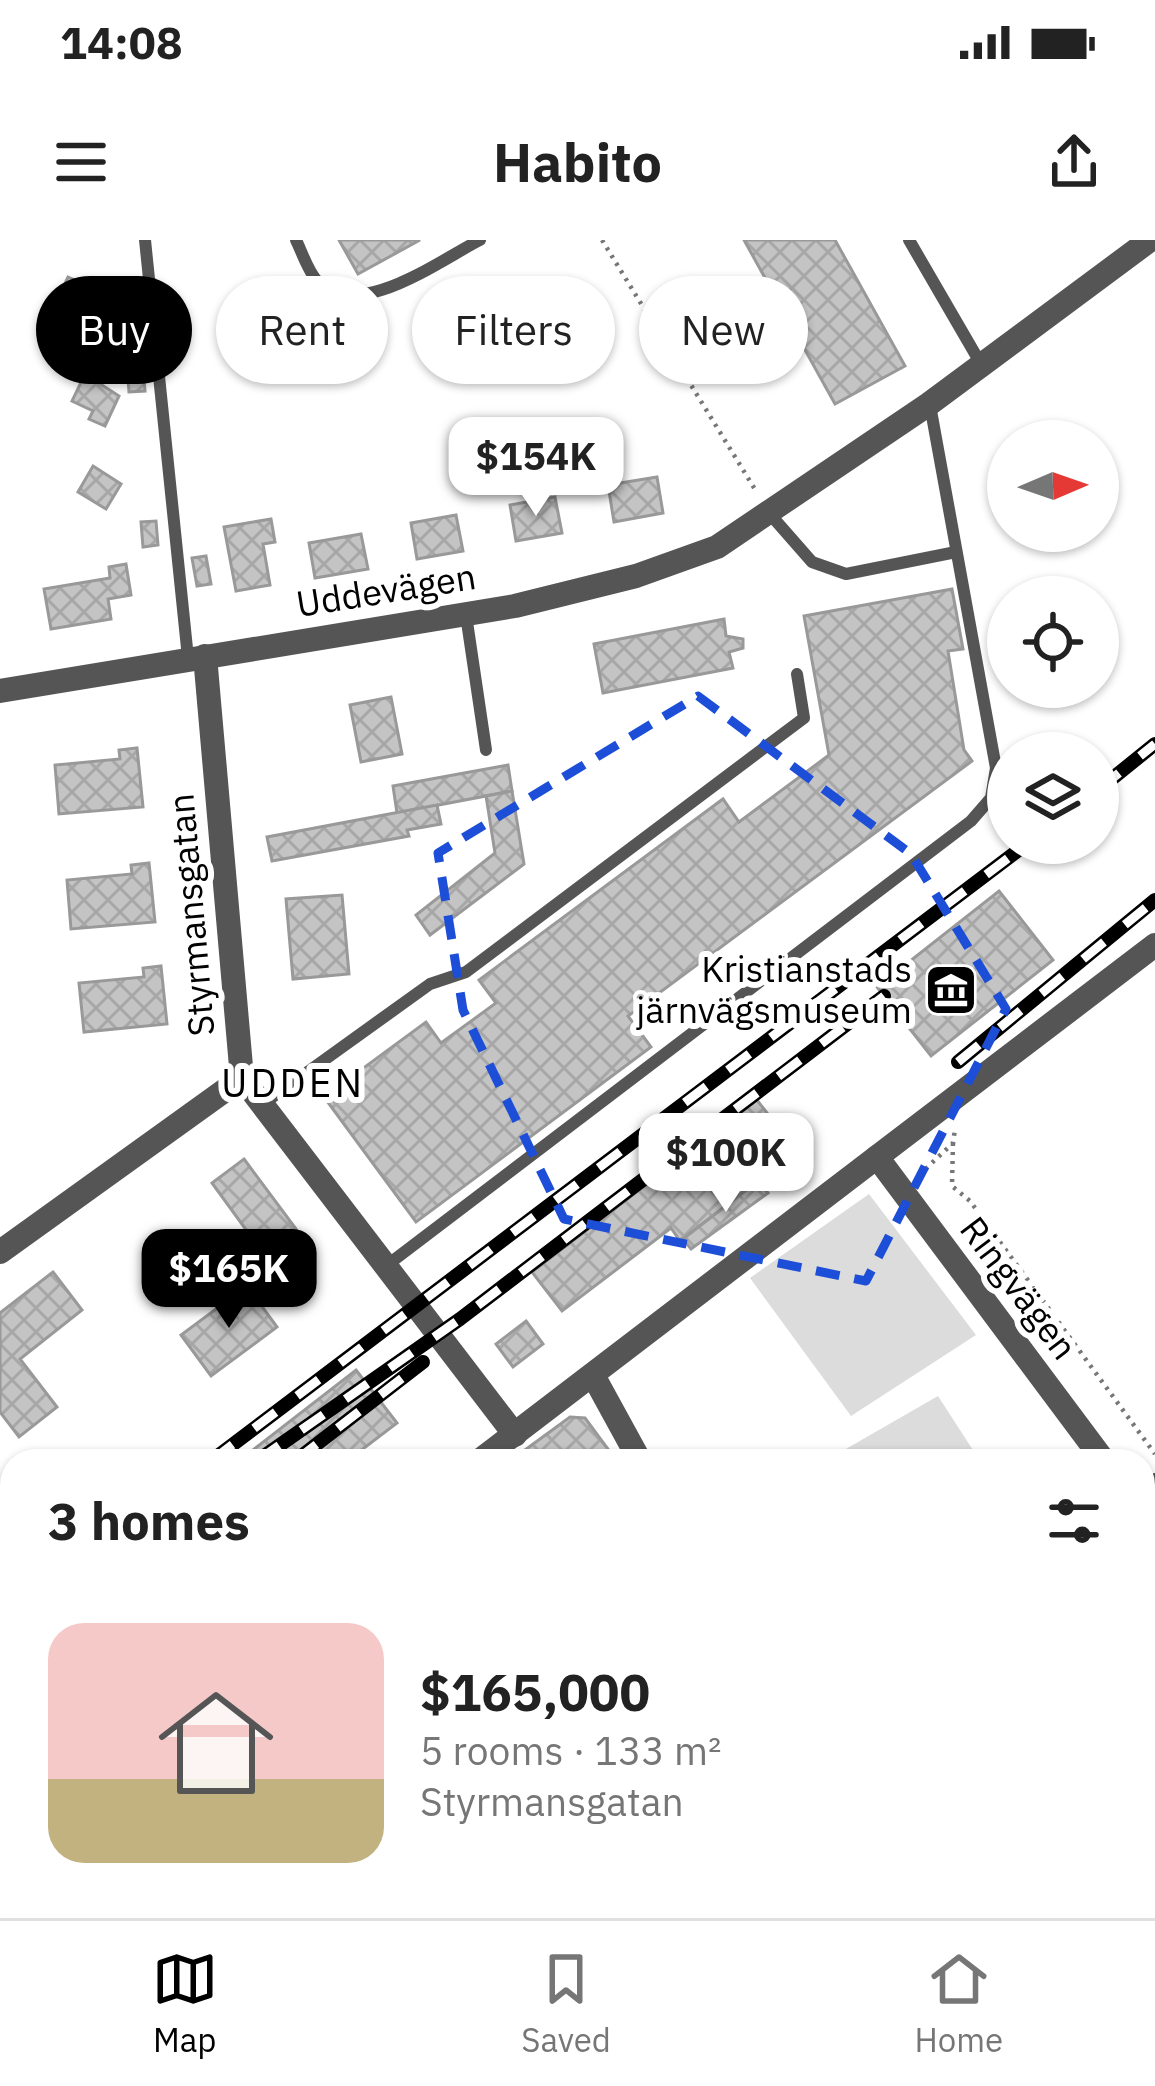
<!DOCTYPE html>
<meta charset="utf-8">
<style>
:root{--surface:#fff;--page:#f2f2f2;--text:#222;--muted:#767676;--line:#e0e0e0;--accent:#000}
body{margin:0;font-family:"IBM Plex Sans",sans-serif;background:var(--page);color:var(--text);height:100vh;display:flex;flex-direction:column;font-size:45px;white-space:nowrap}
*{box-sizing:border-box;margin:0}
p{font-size:39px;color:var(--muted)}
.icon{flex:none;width:66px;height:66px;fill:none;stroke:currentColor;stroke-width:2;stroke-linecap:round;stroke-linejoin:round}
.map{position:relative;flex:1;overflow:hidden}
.side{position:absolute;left:0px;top:1209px;width:1155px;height:471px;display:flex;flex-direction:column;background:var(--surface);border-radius:36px 36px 0 0;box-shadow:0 3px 9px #0004}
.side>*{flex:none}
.banner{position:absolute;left:36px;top:36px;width:1083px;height:108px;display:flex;gap:24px}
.needle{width:78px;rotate:88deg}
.buttons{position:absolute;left:987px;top:180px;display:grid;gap:24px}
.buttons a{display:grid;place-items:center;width:132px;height:132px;border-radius:50%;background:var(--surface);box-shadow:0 3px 9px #0004;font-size:60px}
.price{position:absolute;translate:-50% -102px;padding:0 27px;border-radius:24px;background:#fff;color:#222;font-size:39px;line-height:78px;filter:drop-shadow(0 3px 6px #0008)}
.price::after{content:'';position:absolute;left:50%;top:72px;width:36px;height:27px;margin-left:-18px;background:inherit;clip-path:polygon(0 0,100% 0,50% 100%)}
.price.current{background:var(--accent);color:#fff}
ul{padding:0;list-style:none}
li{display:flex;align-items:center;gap:36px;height:300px;padding:0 48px}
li+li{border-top:3px solid var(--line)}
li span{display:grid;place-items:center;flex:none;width:336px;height:240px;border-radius:36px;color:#555}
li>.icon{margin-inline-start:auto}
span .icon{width:144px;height:144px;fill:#fffc;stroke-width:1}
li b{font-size:51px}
h2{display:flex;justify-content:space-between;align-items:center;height:144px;padding:0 48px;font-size:51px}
.pill{padding:0 42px;border-radius:54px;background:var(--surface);box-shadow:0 3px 9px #0004;font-size:42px;line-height:108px}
.pill.current{background:var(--accent);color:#fff}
.status{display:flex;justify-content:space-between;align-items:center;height:84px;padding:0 60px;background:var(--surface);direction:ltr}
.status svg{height:33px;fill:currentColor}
header{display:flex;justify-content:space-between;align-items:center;height:156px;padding:0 48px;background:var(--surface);font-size:54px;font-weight:800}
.dock{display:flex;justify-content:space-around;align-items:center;height:168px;border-top:3px solid var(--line);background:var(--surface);font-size:33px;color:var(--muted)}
.dock a{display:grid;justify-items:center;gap:6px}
.dock .current{color:var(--accent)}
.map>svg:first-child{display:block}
.garden{fill:#dcdcdc}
.building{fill:url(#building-cross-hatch);stroke:#999;stroke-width:3}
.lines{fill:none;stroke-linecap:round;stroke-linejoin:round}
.path{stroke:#777;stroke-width:4.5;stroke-dasharray:3 6;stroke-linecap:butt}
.service{stroke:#555;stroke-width:12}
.minor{stroke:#555;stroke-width:24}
.tertiary{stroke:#555;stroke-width:24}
.rail-casing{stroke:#000;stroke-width:14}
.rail{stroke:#fff;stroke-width:9;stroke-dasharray:27;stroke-linecap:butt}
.marked{fill:none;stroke:#1d4ed8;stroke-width:9;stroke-dasharray:24 15;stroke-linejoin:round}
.labels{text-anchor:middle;stroke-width:12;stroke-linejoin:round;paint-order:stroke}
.street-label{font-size:36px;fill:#000;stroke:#fff}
.poi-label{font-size:36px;fill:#000;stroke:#fff;text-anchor:end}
.neighbourhood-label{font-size:39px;letter-spacing:3px;fill:#000;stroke:#fff}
</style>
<div class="status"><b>14:08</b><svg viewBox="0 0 49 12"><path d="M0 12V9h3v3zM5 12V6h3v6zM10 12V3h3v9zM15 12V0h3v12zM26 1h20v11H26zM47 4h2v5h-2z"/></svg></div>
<header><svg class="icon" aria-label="menu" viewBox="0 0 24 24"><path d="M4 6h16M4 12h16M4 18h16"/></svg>Habito<svg class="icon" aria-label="share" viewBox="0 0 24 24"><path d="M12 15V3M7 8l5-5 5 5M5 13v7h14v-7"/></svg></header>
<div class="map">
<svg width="1155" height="1678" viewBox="0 0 1155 1678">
<defs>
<pattern id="building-cross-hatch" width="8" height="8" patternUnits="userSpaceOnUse" patternTransform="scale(3)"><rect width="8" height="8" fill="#c4c4c4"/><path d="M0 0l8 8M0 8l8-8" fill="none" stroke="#a7a7a7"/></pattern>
</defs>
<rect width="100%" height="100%" fill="#fff"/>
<g class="garden">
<polygon points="869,954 976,1095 851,1176 750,1038"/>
<polygon points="938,1156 980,1221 825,1221"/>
<polygon points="1143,1307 1155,1324 1155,1678 834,1678 827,1668 1143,1668"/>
</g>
<g class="building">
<polygon points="339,0 420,0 358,34"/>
<polygon points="744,0 835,0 905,126 835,164"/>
<polygon points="68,37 102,52 97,64 107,68 94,99 71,89 76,77 54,68"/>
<polygon points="143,125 145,151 129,152 127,126"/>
<polygon points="85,134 119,156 105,186 89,179 93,171 72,161"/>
<polygon points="93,226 121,244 106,269 78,252"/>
<polygon points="657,237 663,273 614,282 608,245"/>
<polygon points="555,257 562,293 516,301 510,265"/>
<polygon points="456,275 463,311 417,319 411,283"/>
<polygon points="271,279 275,302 263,304 270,345 236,351 224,287"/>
<polygon points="156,281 158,305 143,307 141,282"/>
<polygon points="361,294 368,329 315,338 309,303"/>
<polygon points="206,316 211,344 197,346 192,318"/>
<polygon points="126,324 131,355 108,359 111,379 51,389 44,349 110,338 109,327"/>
<polygon points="952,349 963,409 948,411 964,510 972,521 628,776 651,807 416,982 324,857 426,782 441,803 496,763 479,740 723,559 739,582 829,515 804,376"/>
<polygon points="724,379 726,396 743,399 743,408 729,412 733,428 603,453 594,404"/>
<polygon points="391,457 402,514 361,522 350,465"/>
<polygon points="137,508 143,567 59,574 55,525 120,519 119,510"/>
<polygon points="508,525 512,551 397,573 393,546"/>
<polygon points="512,551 524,624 430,695 416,675 495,613 486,556"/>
<polygon points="437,565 441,584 407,590 409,596 272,621 267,597"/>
<polygon points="149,623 155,682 71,689 67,640 132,634 131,625"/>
<polygon points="999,651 1053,720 931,816 877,747"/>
<polygon points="342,655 349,734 293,739 286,659"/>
<polygon points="161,726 167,784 84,792 79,743 144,737 143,728"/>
<polygon points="757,860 777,886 758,900 777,926 680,1001 671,988 562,1071 532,1032"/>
<polygon points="244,919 296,989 263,1013 212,943"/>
<polygon points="758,941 768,953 691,1009 683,999"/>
<polygon points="53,1032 82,1070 20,1119 57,1167 19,1197 0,1172 0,1073"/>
<polygon points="247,1046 277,1087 211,1136 181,1095"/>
<polygon points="526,1081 543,1104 513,1127 496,1104"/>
<polygon points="356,1130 397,1183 347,1221 261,1221 253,1210"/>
<polygon points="570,1177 585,1178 613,1216 606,1221 510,1221"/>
<polygon points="1143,1373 1155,1389 1155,1546 1143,1530"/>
</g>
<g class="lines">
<g class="path">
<polyline points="602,0 756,251"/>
<polyline points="953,903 952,946 970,961 1155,1214"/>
<polyline points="919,935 953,903 955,889"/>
</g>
<g class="service">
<polyline points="145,0 188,418"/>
<path d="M 296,0 C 302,12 308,32 318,42 C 358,82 440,20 480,0"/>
<polyline points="909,0 981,124"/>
<polyline points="769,273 812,322 846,334 956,312"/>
<polyline points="466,375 486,510"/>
<polyline points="263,864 430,744 466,732 804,478 797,434"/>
<polyline points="386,1026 971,581 991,558 996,528 930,165"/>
<polyline points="1143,1248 1155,1239"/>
</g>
<g class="minor">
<polyline points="205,416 242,838 515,1195"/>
<polyline points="0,451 515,366 636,336 717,307 929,164 1150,0"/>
<polyline points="0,1012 242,838"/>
<polyline points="594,1137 640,1221"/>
<polyline points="479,1221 877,917"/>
<polyline points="0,1475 12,1469"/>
</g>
<g class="tertiary">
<polyline points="1104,1221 877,917 1155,705"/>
<polyline points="1143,1273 1155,1289"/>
</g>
<g class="rail-casing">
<g id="rail">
<polyline points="1098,550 1155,504"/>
<polyline points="958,822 1155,660"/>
<polyline points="211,1221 1028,603"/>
<polyline points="257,1221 460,1079 884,756"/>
<polyline points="295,1221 423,1122"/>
<polyline points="0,1380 12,1371"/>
</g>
</g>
<use href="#rail" class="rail"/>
</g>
<path class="marked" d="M 698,456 L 911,614 L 1006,769 L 866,1041 L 564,979 L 463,770 L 438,613 Z"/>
<defs>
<g id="museum-square" transform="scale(2.7)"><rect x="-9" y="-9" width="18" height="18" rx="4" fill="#000" stroke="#fff"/><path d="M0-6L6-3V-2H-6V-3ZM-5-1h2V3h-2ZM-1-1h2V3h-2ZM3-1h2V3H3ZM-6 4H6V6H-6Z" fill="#fff"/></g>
</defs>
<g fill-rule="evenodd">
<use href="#museum-square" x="951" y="750"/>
</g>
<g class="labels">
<g class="street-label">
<text transform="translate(386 350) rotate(-9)" y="13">Uddevägen</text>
<text transform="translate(191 675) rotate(-95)" y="13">Styrmansgatan</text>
<text transform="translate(1019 1048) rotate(53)" y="13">Ringvägen</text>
</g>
<g class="poi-label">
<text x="912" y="742">Kristianstads<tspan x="912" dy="41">järnvägsmuseum</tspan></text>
</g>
<g class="neighbourhood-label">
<text x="293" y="857">UDDEN</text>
</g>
</g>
</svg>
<div class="buttons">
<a><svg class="needle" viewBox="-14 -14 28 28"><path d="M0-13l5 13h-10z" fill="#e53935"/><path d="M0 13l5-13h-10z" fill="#767676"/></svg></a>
<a><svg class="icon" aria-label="locate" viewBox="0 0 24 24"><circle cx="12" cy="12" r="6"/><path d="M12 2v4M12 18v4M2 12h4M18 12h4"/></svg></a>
<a><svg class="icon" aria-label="layers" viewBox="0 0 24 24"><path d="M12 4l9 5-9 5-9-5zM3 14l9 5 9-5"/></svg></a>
</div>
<b class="price" style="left:536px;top:279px">$154K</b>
<b class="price" style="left:726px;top:975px">$100K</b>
<b class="price current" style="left:229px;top:1091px">$165K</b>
<div class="banner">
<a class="pill current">Buy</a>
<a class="pill">Rent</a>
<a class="pill">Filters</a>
<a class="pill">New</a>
</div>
<section class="side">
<h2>3 homes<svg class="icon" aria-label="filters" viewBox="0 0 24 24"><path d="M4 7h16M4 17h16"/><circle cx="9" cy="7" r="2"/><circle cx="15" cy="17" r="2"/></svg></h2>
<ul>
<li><span style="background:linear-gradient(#f6c9c9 65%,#c2b280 0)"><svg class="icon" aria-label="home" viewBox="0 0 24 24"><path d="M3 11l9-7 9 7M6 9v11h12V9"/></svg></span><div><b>$165,000</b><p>5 rooms · 133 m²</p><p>Styrmansgatan</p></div></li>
</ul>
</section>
</div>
<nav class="dock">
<a class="current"><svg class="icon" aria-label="map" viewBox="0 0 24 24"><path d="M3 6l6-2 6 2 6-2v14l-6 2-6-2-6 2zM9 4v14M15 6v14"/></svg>Map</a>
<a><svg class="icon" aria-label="saved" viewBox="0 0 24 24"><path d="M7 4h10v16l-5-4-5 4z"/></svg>Saved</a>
<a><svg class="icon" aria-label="home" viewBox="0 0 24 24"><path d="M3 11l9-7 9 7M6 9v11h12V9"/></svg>Home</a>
</nav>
